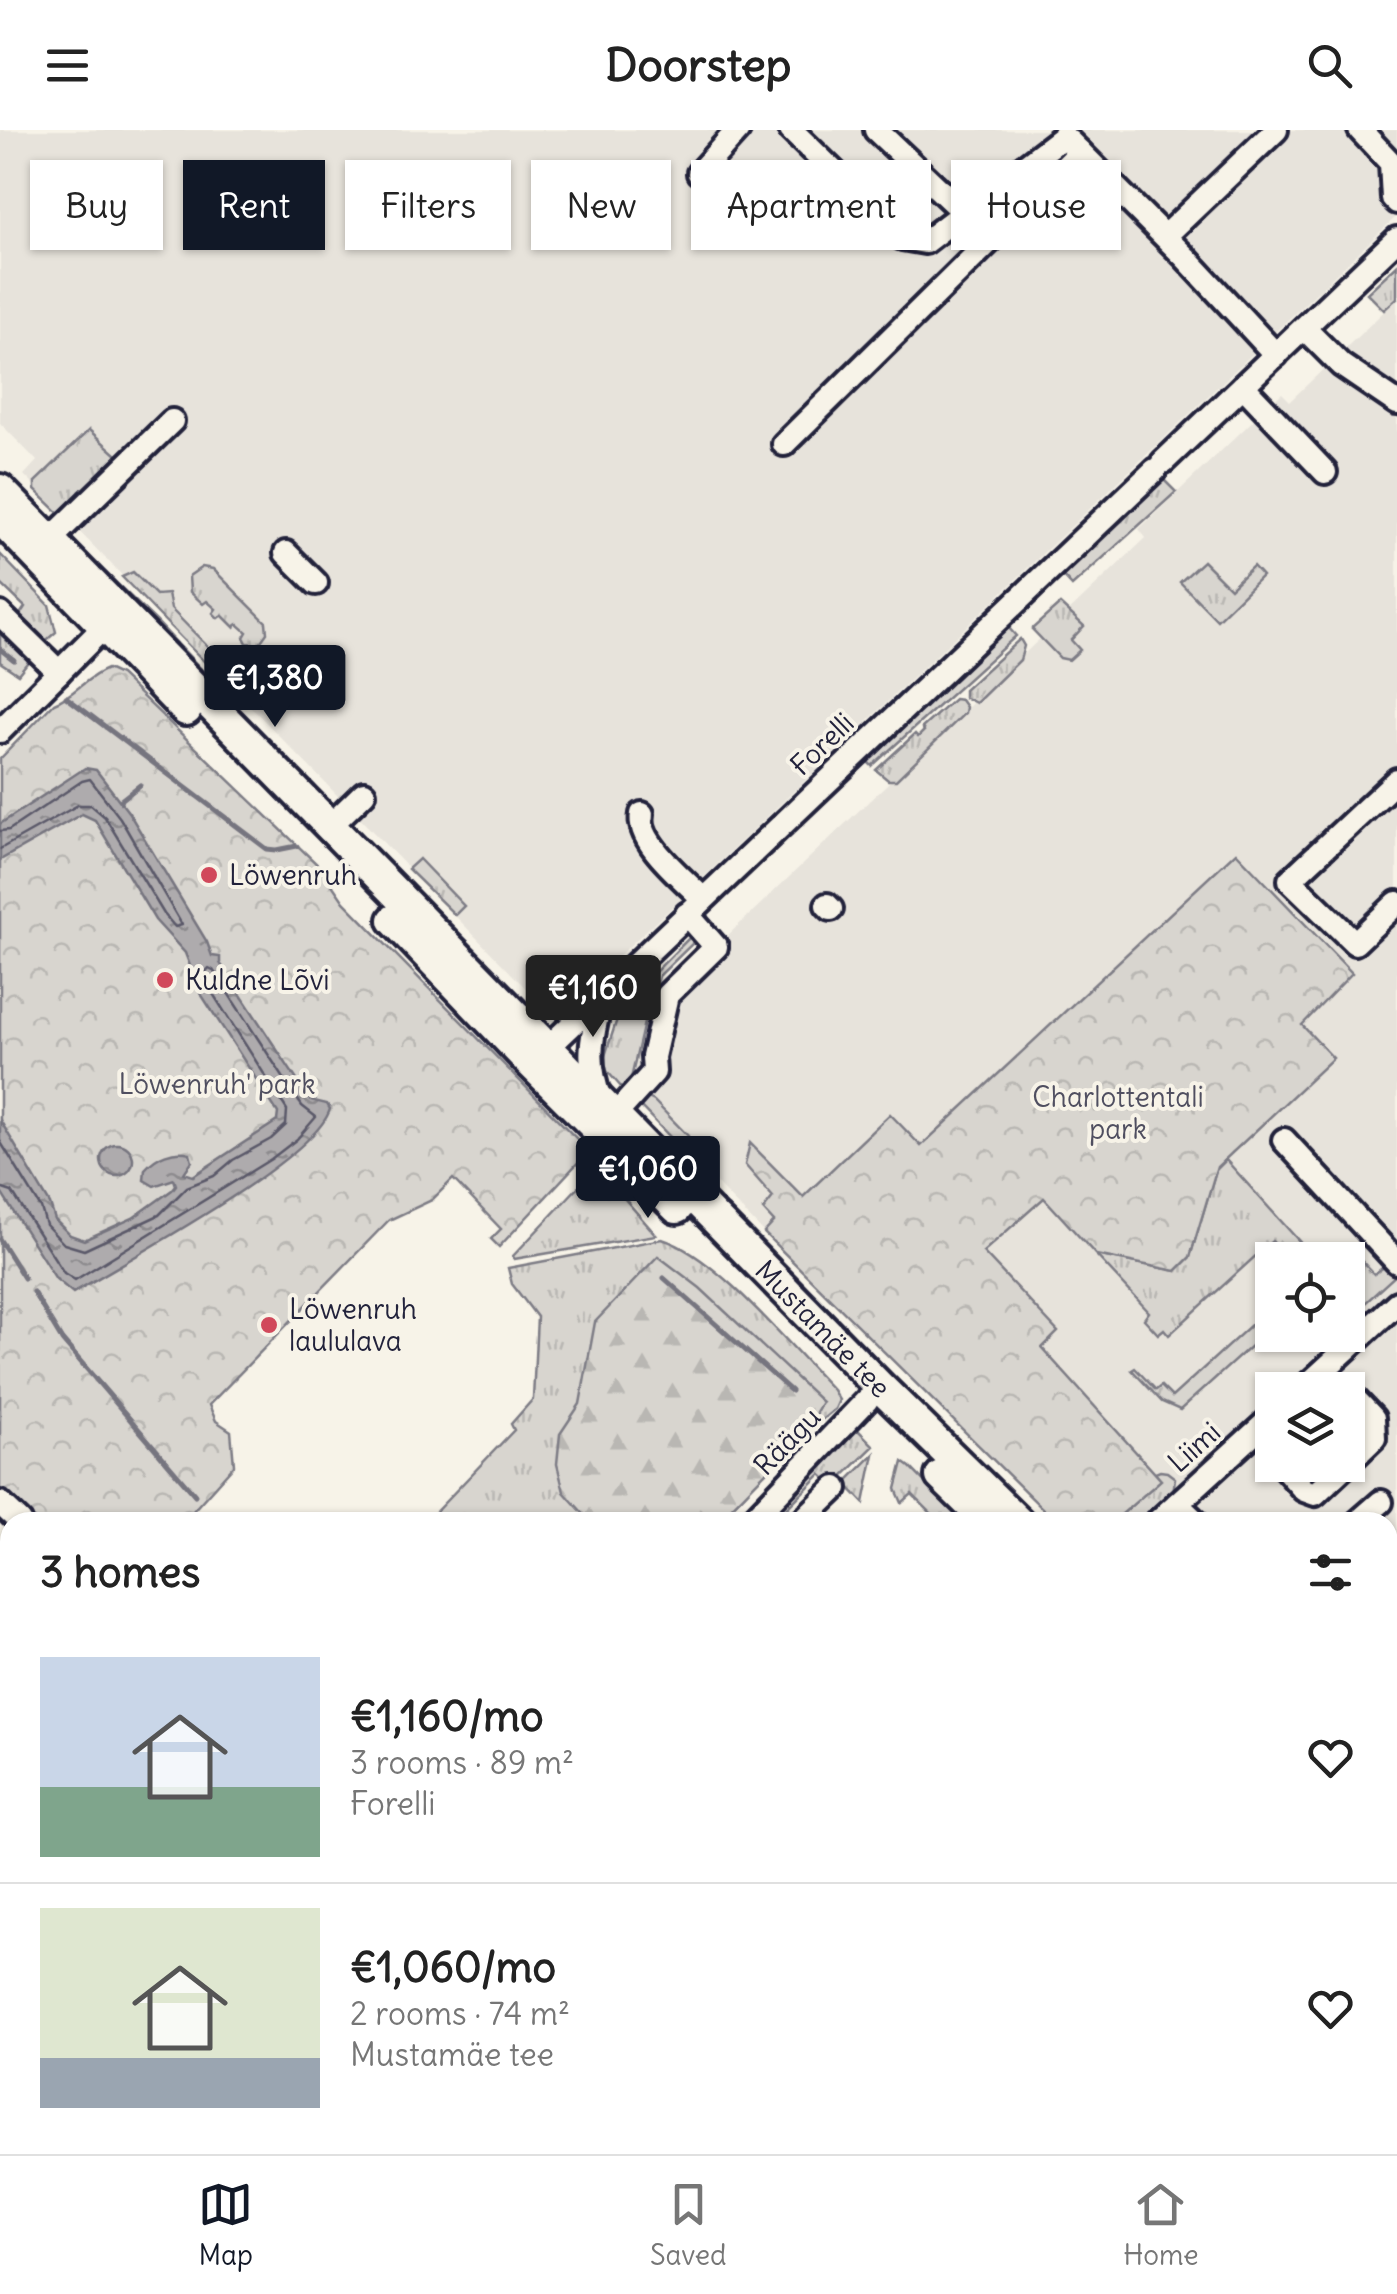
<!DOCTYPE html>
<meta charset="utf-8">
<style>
:root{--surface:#fff;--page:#f6f6f6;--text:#222;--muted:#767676;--line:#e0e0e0;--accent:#111827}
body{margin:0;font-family:Delius,sans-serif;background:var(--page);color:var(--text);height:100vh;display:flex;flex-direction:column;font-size:38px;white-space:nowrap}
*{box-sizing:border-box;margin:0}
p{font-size:32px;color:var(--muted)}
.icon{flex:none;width:55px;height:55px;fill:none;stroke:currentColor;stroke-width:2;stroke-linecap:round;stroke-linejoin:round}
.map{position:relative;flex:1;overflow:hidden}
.drawer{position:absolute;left:0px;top:1382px;width:1398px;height:642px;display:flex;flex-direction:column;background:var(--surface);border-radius:30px 30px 0 0;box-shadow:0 2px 8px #0004}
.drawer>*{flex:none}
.hud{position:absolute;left:30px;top:30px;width:1338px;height:90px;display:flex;gap:20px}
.controls{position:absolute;left:1255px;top:1112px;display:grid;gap:20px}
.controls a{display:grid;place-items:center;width:110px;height:110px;border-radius:0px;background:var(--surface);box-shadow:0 2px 8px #0004;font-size:50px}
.price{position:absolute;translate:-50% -85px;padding:0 22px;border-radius:10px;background:var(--accent);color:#fff;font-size:32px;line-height:65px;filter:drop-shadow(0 2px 5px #0008)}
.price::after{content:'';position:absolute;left:50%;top:60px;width:30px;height:22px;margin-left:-15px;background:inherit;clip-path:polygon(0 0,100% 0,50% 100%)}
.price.on{background:#222;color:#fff}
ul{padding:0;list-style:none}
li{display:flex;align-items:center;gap:30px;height:250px;padding:0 40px}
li+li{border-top:2px solid var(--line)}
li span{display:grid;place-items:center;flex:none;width:280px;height:200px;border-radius:0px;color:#555}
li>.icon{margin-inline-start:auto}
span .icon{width:120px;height:120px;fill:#fffc;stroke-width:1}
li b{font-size:42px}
h2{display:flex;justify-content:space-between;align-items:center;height:120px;padding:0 40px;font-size:42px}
.chip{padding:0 35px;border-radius:0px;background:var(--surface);box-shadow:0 2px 8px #0004;font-size:35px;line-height:90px}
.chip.on{background:var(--accent);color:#fff}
header{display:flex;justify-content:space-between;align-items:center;height:130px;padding:0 40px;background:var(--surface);font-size:45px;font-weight:800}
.menu{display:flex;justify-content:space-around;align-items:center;height:140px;border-top:2px solid var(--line);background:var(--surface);font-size:28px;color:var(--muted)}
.menu a{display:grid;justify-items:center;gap:5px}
.menu .on{color:var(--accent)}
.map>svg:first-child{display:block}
.built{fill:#e7e3db;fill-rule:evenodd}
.grass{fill:url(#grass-tufts);stroke:#7d7c85;stroke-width:2.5}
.forest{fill:url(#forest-firs);stroke:#7d7c85;stroke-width:2.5}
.park{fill:url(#park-crowns);stroke:#7d7c85;stroke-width:2.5}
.water{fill:url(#water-ripples);stroke:#76747f;stroke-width:2.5}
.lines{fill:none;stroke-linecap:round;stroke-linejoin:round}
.shore{stroke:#5a5969;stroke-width:2.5}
.stream{stroke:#76747f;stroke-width:5}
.minor-tunnel{stroke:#ccc9c5;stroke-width:22;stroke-dasharray:22 11;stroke-linecap:butt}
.minor-casing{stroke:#22223b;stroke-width:30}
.major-casing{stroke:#22223b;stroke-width:38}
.minor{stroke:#f7f3e8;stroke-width:22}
.major{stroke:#f7f3e8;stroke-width:30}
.poi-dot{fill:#d1495b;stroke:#f7f3e8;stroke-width:4}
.labels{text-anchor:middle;stroke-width:8;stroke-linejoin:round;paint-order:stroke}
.street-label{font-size:28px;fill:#22223b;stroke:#f7f3e8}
.poi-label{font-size:28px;fill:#22223b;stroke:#f7f3e8;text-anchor:start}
.park-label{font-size:28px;fill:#504f60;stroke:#f7f3e8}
</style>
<header><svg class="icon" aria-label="menu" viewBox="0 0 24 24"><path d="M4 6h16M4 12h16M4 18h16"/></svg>Doorstep<svg class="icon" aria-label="search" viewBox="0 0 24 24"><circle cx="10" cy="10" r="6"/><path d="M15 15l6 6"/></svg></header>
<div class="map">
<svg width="1397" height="2024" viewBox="0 0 1397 2024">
<defs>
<pattern id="grass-tufts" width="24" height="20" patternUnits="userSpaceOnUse" patternTransform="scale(2.5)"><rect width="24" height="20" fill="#d8d5cf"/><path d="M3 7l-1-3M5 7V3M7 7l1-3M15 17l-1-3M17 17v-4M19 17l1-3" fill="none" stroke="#b9b7b3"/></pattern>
<pattern id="forest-firs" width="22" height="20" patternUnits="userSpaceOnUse" patternTransform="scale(2.5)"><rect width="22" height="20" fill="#d8d5cf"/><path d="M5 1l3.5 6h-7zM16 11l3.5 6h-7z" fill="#b9b7b3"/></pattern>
<pattern id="park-crowns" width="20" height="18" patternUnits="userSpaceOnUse" patternTransform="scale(2.5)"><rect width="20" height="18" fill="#d8d5cf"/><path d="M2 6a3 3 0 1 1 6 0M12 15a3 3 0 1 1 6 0" fill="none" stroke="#b9b7b3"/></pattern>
<pattern id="water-ripples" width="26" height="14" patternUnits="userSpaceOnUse" patternTransform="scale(2.5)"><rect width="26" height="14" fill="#aeabad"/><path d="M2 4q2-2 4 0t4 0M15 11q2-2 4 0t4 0" fill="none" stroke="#8d8b8e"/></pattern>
</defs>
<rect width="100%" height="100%" fill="#f7f3e8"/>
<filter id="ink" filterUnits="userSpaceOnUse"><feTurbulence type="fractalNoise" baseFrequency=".01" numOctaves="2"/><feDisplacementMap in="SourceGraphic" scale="20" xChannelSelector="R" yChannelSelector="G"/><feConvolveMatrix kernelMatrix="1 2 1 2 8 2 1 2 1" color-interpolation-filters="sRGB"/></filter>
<g filter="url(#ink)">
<g class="built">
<polygon points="0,0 1397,0 1397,86 684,766 553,886 24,345 37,331 0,293"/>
<path d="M 1397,169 L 1397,1741 L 1388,1732 L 1388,1392 L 1113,1392 L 1160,1349 L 1041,1218 L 1057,1202 L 983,1123 L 1044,1068 L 1096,1125 L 1190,1127 L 1216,1040 L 1332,928 L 1302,895 L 1352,843 L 1237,723 L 920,1017 L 890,985 L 803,1067 L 751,1014 L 745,1035 L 774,1067 L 774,1092 L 764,1103 L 602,934 L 605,922 L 1146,408 L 1139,399 L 1282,263 L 1290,271 ZM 1273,1111 L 1287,1127 L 1285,1130 L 1348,1130 L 1348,1205 L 1272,1205 L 1272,1137 L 1260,1123 ZM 1272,1260 L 1348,1260 L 1348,1335 L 1272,1335 Z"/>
</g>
<g class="grass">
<polygon points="1397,135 1397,168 1384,180 1367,163"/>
<polygon points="89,300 117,325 116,330 62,386 35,360 35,352"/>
<polygon points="1161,347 1176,362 1072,456 1061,444"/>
<polygon points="0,424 49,475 56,502 41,515 17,489 25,477 0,453"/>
<polygon points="1203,431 1230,458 1253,436 1262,446 1217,490 1180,452"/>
<polygon points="202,437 213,439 266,492 267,503 259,514 247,513 244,507 247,502 238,494 234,497 222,485 218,488 213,483 216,479 207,471 203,474 190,462 189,446"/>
<polygon points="133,442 156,465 168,464 171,479 216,525 240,534 240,540 227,555 122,447"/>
<polygon points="106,443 157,492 221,560 216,562 101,448"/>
<polygon points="1060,474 1084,496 1071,510 1080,520 1069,530 1060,528 1032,499"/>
<polygon points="1008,497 1016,506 872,636 868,632 867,628 1000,498"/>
<polygon points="0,503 8,505 31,528 18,544 0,532"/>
<polygon points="1020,509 1024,516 1020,530 976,573 964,567 964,560"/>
<polygon points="954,569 961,570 966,577 965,583 896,650 888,650 876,640 915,604 918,607 924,601 922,598"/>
<polygon points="419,729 464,776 455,785 408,739"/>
<polygon points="694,803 692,814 659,846 649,884 646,884 630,953 622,958 607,941 603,932 619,883 628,869"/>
<polygon points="646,967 654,971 688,1006 686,1015 680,1017 640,976"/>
<polygon points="1226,1030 1316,1130 1290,1130 1272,1111 1169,1205 1164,1199 1158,1204 1144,1189 1149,1182 1096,1125 1176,1141 1190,1127 1216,1040"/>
<polygon points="597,1037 656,1105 514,1129 513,1126"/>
<polygon points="728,1076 1037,1392 747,1109"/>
<path d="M 662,1109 C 717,1126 790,1216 833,1260 L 839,1270 L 835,1279 L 796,1311 L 717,1392 L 426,1392 L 514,1300 L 511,1294 L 533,1269 L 537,1187 L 512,1154 L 508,1138 Z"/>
<polygon points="1356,1125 1374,1144 1388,1134 1397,1144 1363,1175 1348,1154 1348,1133"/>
<polygon points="1264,1183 1272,1192 1272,1197 1180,1280 1162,1272 1132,1240 1135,1238 1156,1260 1161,1256 1172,1267"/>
<polygon points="852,1294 874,1316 833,1356 821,1344 773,1392 759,1392"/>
<polygon points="874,1324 864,1373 845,1353"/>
<polygon points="903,1332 910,1337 964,1392 940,1392 912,1364 902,1373 896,1359"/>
<polygon points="1160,1341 1167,1342 1175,1348 1173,1364 1142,1392 1113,1392 1160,1350 1155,1343"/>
<polygon points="591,2015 672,2015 664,2024 601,2024"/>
<polygon points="677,2015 773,2015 764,2024 668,2024"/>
<polygon points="1030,2015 1116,2015 1129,2024 1021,2024"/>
<polygon points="1136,2015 1237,2015 1246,2024 1130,2024"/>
</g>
<polygon class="forest" points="658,1126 700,1158 822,1272 816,1282 816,1295 796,1311 717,1392 591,1392 564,1362 557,1334 560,1304 580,1274 595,1192"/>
<g class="park">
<path d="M 107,539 L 120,545 L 320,737 L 344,772 L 582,1014 L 584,1026 L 499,1117 L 491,1109 L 501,1099 L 453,1049 L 432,1070 L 389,1090 L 209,1275 L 216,1291 L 231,1301 L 234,1335 L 183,1392 L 30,1392 L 0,1362 L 0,629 L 54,573 C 74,566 86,547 107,539 Z"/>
<polygon points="1236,722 1352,843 1302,895 1333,928 1217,1037 1190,1127 1176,1141 1096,1125 1044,1068 983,1122 1058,1202 1042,1218 1161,1350 1113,1392 1056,1392 764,1103 774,1092 763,1080 773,1067 745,1035 750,1013 803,1067 890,984 921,1016"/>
</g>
<g class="water">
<path d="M 85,638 L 96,640 L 129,683 L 207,812 L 212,826 L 220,827 L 220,833 L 310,970 L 327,974 L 330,979 C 316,1029 125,1131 73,1163 L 56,1149 L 0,1061 L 0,990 L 50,1074 L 55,1090 L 70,1105 L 84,1110 L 133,1088 L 172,1060 L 176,1055 L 174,1049 L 154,1056 L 144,1050 L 145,1039 C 156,1026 173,1019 190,1023 L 192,1031 L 184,1043 L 193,1046 L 277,991 L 278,983 L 201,864 L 185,823 L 155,790 L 95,690 L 82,684 L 0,730 L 0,694 Z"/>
<circle cx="117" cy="1030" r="16"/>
</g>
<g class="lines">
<g class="shore">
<polyline points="0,701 9,700 82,651 90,649 120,688 182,795 175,797 164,784 105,687 91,675 78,675 0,719"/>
<polyline points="0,1011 41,1078 46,1095 64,1114 84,1120 159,1085 187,1057 214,1046 233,1030 271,1009 286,995 287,980 210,859 204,844 209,838 213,840 302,976 316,987 297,1009 271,1029 75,1150 64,1143 12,1062 0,1058"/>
</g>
<g class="stream">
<polyline points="0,519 14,530"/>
<polyline points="66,567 267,719 277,720 297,716"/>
<polyline points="121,670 140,655"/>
<polyline points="0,1110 24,1148"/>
<polyline points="664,1148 791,1261"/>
<polyline points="33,1162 62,1210 195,1365"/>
<polyline points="217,1384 227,1392"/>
</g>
<polyline class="minor-tunnel" points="1303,1335 1315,1348"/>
<g class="minor-casing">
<g id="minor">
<polyline points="791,0 902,108 925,112 1064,6"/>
<polyline points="876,0 964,83"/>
<polyline points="1360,0 1391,33 1393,68 1397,72"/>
<polyline points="1070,12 1185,127 1276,225"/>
<polyline points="699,43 738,0"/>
<polyline points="1165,106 1276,0"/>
<polyline points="1304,198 1341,235 1397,273"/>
<polyline points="1243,256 1325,342"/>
<polyline points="784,314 1080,22"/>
<polyline points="1163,332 1397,109"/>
<polyline points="50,410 172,291"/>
<polyline points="286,423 316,453"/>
<polyline points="0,484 59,542"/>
<polyline points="0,601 114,487"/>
<polyline points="1397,650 1290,750 1355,813 1397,773"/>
<path d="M 642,684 C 636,712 684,749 703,769"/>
<polyline points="330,696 364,663"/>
<polyline points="827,775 831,779"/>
<polyline points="549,845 586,880"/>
<polyline points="538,927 1155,340"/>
<path d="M 600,969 C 585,929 592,906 602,865"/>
<polyline points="615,985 654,942 653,927 667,865 716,817 687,784"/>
<polyline points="1284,1010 1397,1132"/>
<polyline points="1302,1260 1397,1173"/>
<polyline points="1348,1269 1354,1268 1373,1288 1374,1308 1348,1333"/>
<polyline points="1348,1290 1350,1293"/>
<polyline points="1282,1335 1304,1360 1315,1364 1346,1335"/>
<polyline points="0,1373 20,1392"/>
<polyline points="1177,1374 1196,1392"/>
<polyline points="750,1392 867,1270"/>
<polyline points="801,1392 836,1358"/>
<polyline points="1157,1392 1272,1287"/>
<polyline points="1358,1392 1381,1372"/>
<polyline points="1388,1520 1397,1510"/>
<polyline points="1388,1718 1397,1726"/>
<polyline points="0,1755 10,1744"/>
<polyline points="996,2015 1005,2024"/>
<polyline points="1324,2015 1333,2024"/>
<polyline points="138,2024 147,2015"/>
</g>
</g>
<g class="major-casing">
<g id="major">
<path id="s1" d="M 0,360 L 880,1257 L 1018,1392"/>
<polyline points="2,390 186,580"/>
<polyline points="394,790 531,933 677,1078"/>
<polyline points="941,1346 988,1392"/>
<polyline points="1388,1765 1397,1775"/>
<polyline points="1388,1806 1397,1815"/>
</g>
</g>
<use href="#minor" class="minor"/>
<use href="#major" class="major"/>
</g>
</g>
<g class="poi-dot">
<circle cx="209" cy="745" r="10"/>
<circle cx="165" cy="850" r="10"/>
<circle cx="269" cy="1195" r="10"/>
</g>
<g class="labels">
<g class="street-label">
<text transform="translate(822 614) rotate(-44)" y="10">Forelli</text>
<text dy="10" stroke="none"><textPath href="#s1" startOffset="1175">Mustamäe tee</textPath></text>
<text transform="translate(787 1311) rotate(-46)" y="10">Räägu</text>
<text transform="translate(1194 1317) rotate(-42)" y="10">Liimi</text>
</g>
<g class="poi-label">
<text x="229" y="755">Löwenruh</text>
<text x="185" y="860">Kuldne Lõvi</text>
<text x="289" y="1189">Löwenruh<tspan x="289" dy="32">laululava</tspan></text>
</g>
<g class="park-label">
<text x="217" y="964">Löwenruh' park</text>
<text x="1118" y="977">Charlottentali<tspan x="1118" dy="32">park</tspan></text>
</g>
</g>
</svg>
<div class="controls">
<a><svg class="icon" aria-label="locate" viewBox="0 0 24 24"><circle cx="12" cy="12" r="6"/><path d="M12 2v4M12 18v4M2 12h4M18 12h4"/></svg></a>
<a><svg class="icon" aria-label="layers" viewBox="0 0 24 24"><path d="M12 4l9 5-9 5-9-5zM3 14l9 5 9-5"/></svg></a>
</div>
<b class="price" style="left:275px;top:600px">€1,380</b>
<b class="price on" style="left:593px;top:910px">€1,160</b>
<b class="price" style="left:648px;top:1091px">€1,060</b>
<div class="hud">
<a class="chip">Buy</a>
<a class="chip on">Rent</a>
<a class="chip">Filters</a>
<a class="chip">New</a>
<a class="chip">Apartment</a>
<a class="chip">House</a>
</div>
<section class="drawer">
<h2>3 homes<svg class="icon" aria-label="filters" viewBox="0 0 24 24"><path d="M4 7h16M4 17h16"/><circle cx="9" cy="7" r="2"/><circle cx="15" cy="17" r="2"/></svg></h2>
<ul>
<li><span style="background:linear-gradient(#c9d6e8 65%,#7fa58c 0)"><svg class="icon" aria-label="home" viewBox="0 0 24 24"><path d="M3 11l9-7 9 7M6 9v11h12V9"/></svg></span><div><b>€1,160/mo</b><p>3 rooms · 89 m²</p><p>Forelli</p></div><svg class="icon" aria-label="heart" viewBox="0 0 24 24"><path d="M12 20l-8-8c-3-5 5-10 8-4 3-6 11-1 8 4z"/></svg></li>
<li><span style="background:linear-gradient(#dfe7d0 75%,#9aa5b1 0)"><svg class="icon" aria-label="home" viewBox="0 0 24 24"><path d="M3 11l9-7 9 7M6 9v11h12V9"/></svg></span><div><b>€1,060/mo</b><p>2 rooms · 74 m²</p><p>Mustamäe tee</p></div><svg class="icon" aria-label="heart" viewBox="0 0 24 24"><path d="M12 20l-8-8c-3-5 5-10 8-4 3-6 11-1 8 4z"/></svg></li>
</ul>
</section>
</div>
<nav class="menu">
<a class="on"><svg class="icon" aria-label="map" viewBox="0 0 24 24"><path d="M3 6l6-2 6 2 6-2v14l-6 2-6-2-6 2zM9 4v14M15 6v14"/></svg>Map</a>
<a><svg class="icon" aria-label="saved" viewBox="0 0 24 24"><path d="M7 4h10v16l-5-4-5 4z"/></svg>Saved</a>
<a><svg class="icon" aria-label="home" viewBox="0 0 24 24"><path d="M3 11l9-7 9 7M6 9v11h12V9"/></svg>Home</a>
</nav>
